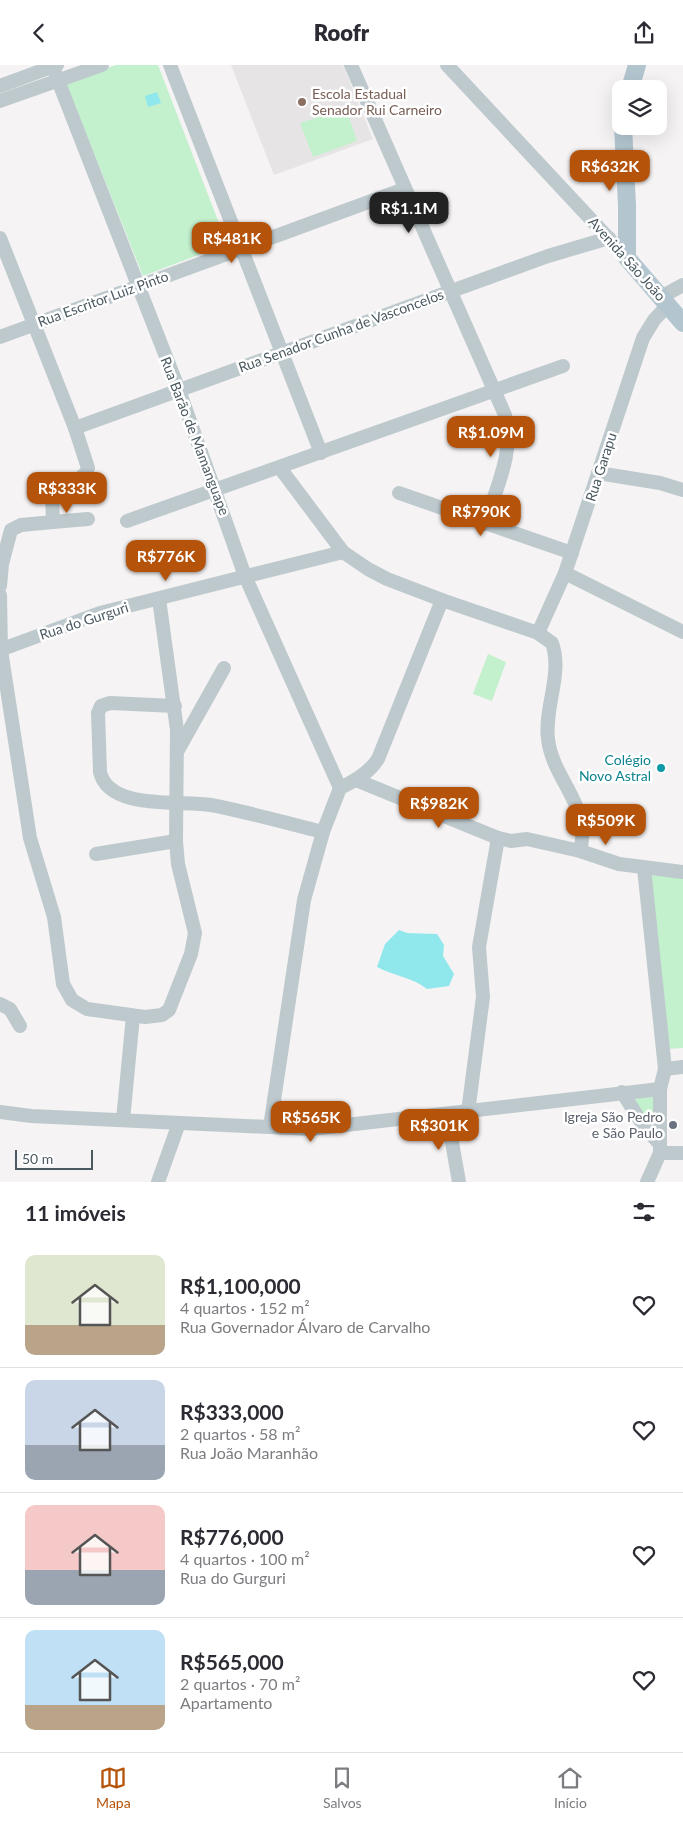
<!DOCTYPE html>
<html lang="pt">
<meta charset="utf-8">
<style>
:root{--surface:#fff;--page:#f2f2f3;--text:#2b2b33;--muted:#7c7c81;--line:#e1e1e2;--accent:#b45309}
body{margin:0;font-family:Lato,sans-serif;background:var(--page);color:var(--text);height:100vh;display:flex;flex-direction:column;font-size:19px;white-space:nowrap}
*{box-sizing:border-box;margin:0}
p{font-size:16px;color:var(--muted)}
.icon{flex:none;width:28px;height:28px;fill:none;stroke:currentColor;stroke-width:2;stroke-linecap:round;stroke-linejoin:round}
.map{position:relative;height:1117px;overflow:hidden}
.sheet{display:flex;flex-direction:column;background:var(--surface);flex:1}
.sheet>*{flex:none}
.fabs{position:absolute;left:612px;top:15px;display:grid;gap:10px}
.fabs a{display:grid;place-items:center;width:55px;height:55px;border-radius:10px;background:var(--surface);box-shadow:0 5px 20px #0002;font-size:25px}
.scale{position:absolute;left:15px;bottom:12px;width:78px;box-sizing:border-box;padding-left:5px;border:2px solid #4a5960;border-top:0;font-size:14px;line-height:18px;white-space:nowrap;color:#4a5960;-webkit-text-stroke:4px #fff;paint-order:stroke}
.price{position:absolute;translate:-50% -42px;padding:0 11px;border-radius:10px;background:var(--accent);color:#fff;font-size:16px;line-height:32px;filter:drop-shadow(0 1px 2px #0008)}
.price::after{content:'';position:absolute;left:50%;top:30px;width:15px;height:11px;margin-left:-8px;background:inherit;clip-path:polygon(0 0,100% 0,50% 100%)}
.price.on{background:#222;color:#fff}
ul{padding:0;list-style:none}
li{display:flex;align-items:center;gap:15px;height:125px;padding:0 25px}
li+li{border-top:1px solid var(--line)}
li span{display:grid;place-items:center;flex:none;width:140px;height:100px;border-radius:10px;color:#555}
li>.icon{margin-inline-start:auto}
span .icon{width:60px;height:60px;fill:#fffc;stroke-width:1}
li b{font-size:21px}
h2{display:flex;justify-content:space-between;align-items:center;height:60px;padding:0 25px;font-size:21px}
header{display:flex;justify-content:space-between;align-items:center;height:65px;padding:0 25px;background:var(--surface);font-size:22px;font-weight:800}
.dock{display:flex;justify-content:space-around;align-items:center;height:70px;border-top:1px solid var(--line);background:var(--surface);font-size:14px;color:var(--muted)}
.dock a{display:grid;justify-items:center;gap:2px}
.dock .on{color:var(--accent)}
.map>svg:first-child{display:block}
.education{fill:#e6e4e5}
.green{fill:#c3f0cd}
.water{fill:#90e8ed}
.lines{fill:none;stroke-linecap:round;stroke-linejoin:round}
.minor{stroke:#bec9ce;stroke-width:14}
.major{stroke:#b3c6d0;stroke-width:18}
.education-dot{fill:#8d6e63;stroke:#fff;stroke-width:2}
.culture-dot{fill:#0f9aa8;stroke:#fff;stroke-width:2}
.worship-dot{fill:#6b7280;stroke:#fff;stroke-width:2}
.labels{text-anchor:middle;stroke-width:5;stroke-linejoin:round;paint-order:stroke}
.education-label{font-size:14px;fill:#785e54;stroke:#fff;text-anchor:start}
.street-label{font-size:14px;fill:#4a5960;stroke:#fff}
.culture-label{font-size:14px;fill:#0d838f;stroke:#fff;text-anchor:end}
.worship-label{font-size:14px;fill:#5b616d;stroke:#fff;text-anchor:end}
</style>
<header><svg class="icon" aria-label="back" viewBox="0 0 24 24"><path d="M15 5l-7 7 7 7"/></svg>Roofr<svg class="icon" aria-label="share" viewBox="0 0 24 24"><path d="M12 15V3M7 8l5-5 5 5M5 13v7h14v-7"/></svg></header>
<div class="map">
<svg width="683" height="1117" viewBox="0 0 683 1117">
<rect width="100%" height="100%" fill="#f5f3f3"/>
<polygon class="education" points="231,0 343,0 373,74 274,110"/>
<g class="green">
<polygon points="116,0 158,0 227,179 143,211 66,18"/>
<polygon points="346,43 357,76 313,92 300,58"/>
<polygon points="488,589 506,597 492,636 473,629"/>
<polygon points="649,810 683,812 683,983 666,984"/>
<polygon points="653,1031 654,1033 654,1064 631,1034"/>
</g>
<g class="water">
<polygon points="157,27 161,38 148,42 145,31"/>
<path d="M 399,865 L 407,868 L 437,869 L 444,880 L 443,891 L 454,909 L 449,921 L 427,924 C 412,912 394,911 377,902 L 385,879 Z"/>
</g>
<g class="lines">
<g class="minor">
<polyline points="52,0 179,325 245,511 340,723"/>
<polyline points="170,0 321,388"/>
<path d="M 351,0 L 505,350 C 515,387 496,423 485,459"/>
<polyline points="447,0 627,193"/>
<polyline points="0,21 57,0"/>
<polyline points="0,36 102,0"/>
<path d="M 0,173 L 75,363 L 88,403 C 83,419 61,415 52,428 L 53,457 L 21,460 L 11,465 L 2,499 L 0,521"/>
<polyline points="661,232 683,220"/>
<polyline points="0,272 404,124"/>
<polyline points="75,363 548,191 609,173"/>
<path d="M 280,403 L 343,487 L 368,504 L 387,514 L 442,535 L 538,568 L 552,578 C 563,609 544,642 548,674 C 553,716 592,740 580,786"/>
<polyline points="598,408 660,418 683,425"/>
<polyline points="399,428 572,488"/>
<polyline points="127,456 563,301"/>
<polyline points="53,457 88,454"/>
<polyline points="565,508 683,567"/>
<polyline points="0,530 1,585 30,773 54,852 63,919 72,935 87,944 145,952 162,950 169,945 191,889 195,868 178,799 176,776 177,665 159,534"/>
<polyline points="538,568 565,508 643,273 654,255 668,240"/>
<polyline points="0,585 100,548 343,487"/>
<path d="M 175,641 L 110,638 L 101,641 L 98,648 L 100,707 C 109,746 182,735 211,740 C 248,747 286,758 323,767"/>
<polyline points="178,685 224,603"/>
<polyline points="356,715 498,773 511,776 527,774 580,786 619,799 683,807"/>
<polyline points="96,789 176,776"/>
<polyline points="644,803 665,1004 660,1024 660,1088"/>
<polyline points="0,939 10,944 20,961"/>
<polyline points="665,1004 683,1002"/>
<polyline points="622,1027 643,1060 658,1077"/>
<polyline points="0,1047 31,1051 311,1064 660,1024"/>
<polyline points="468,1047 483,932 479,882 498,773"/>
<polyline points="447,1049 459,1117"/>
<polyline points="123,1055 133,951"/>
<path d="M 270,1062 L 304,835 L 323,767 L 340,723 C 355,716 369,708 378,694 L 442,535"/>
<polyline points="660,1088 683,1088"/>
<polyline points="158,1117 179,1058"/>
<polyline points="647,1117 660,1088"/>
</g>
<g class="major">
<polyline points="630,24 637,0"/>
<polyline points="623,61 627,140 627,193 683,258"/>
</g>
</g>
<circle class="education-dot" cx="302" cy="37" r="5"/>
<circle class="culture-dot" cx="661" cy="703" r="5"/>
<circle class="worship-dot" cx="673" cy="1060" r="5"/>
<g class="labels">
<g class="education-label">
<text x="312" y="34">Escola Estadual<tspan x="312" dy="16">Senador Rui Carneiro</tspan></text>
</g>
<g class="street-label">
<text transform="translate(627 194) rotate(48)" y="5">Avenida São João</text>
<text transform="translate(103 234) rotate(-20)" y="5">Rua Escritor Luiz Pinto</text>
<text transform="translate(341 266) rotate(-20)" y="5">Rua Senador Cunha de Vasconcelos</text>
<text transform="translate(195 371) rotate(69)" y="5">Rua Barão de Mamanguape</text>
<text transform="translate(601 402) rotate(-72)" y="5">Rua Garapu</text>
<text transform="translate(84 556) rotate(-18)" y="5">Rua do Gurguri</text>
</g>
<g class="culture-label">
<text x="651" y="700">Colégio<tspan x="651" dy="16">Novo Astral</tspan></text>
</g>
<g class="worship-label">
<text x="663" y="1057">Igreja São Pedro<tspan x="663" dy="16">e São Paulo</tspan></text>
</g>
</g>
</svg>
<div class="fabs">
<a><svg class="icon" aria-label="layers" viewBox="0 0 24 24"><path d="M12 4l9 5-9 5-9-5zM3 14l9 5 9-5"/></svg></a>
</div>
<div class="scale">50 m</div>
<b class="price" style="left:610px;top:127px">R$632K</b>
<b class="price on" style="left:409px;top:169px">R$1.1M</b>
<b class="price" style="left:232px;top:199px">R$481K</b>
<b class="price" style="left:491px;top:393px">R$1.09M</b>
<b class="price" style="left:67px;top:449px">R$333K</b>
<b class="price" style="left:481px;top:472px">R$790K</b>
<b class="price" style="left:166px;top:517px">R$776K</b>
<b class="price" style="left:439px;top:764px">R$982K</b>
<b class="price" style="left:606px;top:781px">R$509K</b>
<b class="price" style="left:311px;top:1078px">R$565K</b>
<b class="price" style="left:439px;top:1086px">R$301K</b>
</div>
<section class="sheet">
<h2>11 imóveis<svg class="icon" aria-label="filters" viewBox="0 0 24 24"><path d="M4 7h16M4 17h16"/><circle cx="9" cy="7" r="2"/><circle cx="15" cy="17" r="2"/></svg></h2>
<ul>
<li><span style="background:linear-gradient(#dfe7d0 70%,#b9a48a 0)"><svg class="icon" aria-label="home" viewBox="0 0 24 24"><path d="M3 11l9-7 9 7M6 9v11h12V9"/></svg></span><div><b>R$1,100,000</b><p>4 quartos · 152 m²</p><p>Rua Governador Álvaro de Carvalho</p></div><svg class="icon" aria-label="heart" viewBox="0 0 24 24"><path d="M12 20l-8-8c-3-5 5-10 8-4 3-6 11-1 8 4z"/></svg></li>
<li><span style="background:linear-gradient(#c9d6e8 65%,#9aa5b1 0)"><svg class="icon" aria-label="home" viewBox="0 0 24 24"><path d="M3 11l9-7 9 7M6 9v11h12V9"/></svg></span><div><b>R$333,000</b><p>2 quartos · 58 m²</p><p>Rua João Maranhão</p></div><svg class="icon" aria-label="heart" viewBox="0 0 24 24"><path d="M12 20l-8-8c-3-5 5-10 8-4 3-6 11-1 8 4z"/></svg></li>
<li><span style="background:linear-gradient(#f6c9c9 65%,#9aa5b1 0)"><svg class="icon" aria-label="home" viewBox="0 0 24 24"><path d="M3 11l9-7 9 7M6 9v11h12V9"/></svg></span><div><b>R$776,000</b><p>4 quartos · 100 m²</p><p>Rua do Gurguri</p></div><svg class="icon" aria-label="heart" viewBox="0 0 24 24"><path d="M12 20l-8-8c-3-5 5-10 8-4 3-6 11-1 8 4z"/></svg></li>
<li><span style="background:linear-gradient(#bfe0f5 75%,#b9a48a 0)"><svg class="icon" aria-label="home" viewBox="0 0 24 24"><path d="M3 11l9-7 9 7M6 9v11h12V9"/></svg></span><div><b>R$565,000</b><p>2 quartos · 70 m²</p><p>Apartamento</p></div><svg class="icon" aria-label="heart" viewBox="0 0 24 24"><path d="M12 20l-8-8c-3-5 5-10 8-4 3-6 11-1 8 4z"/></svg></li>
</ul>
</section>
<nav class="dock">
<a class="on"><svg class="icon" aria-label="map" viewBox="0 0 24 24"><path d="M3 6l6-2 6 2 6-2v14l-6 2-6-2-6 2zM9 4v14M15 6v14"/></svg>Mapa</a>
<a><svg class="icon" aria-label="saved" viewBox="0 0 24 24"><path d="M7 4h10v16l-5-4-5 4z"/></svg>Salvos</a>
<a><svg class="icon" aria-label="home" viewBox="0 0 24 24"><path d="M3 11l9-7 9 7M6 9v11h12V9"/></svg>Início</a>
</nav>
